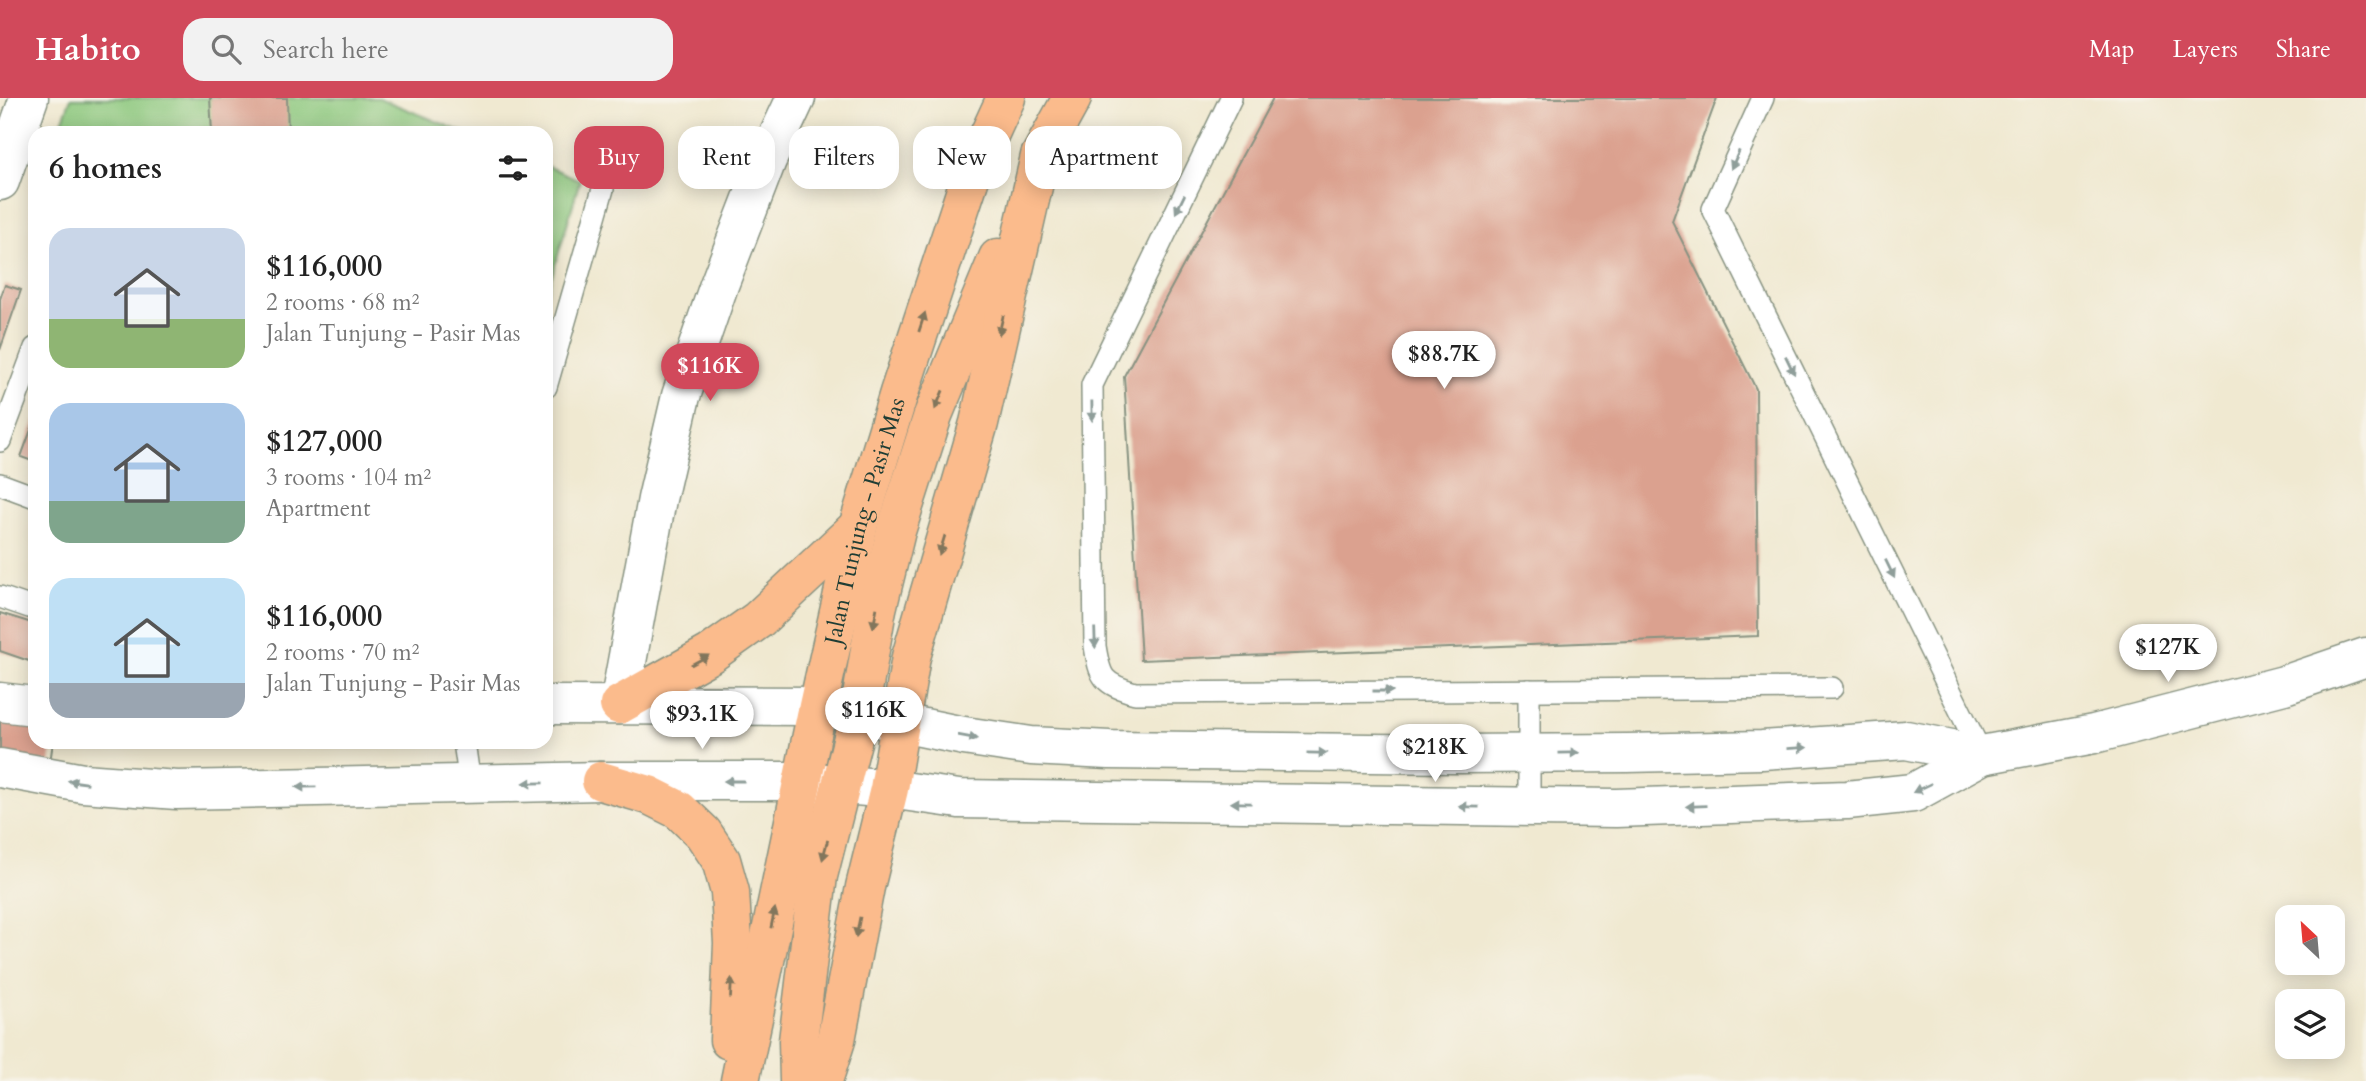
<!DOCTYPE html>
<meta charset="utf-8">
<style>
:root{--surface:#fff;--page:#f2f2f2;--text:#222;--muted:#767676;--accent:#d1495b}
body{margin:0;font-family:Cardo,serif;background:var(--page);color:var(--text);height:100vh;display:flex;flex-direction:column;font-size:26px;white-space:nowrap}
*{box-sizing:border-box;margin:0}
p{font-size:23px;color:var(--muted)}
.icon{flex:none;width:38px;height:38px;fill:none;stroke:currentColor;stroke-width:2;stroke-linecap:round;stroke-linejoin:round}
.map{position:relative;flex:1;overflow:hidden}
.side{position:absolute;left:28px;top:28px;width:525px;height:623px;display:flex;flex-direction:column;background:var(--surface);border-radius:21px;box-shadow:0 4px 18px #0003}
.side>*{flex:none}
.banner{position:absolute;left:574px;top:28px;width:665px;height:63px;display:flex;gap:14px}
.needle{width:46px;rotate:334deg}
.tools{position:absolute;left:2275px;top:807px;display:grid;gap:14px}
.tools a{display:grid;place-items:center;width:70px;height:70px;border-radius:14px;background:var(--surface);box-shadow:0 4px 18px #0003;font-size:35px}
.price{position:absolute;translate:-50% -60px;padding:0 16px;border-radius:24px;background:#fff;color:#222;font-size:23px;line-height:46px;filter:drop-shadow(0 2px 4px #0008)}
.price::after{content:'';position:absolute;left:50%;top:42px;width:21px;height:16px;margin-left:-10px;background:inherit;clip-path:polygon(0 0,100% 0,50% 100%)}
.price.current{background:var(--accent);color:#fff}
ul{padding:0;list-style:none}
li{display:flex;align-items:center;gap:21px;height:175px;padding:0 21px}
li span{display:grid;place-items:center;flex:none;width:196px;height:140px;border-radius:21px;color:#555}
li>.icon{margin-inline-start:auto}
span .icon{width:84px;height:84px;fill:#fffc;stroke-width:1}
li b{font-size:30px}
h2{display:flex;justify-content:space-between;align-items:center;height:84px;padding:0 21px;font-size:30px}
.chip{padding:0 24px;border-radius:21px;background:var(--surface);box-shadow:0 4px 18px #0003;font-size:24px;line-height:63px}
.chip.current{background:var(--accent);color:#fff}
header{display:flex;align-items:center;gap:42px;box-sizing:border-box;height:98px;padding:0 35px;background:var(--accent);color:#fff}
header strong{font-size:33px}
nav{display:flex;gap:38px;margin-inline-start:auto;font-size:24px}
.search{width:490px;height:63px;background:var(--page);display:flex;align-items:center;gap:18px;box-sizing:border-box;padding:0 24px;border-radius:21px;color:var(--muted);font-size:26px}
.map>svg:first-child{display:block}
.green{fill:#8bc77d;stroke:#558258;stroke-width:2}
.building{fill:#dba18f}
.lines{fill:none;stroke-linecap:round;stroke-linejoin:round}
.lane-casing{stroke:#889382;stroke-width:24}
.street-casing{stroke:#889382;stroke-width:41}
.primary-casing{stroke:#889382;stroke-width:41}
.lane{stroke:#fff;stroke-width:21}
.street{stroke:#fff;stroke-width:38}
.primary{stroke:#fbbb8c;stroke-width:38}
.oneway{fill:#8f9e9a}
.oneway2{fill:#82765c}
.labels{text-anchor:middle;stroke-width:5;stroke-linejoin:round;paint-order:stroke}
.street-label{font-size:23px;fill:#1f3d34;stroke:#f7f3e8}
</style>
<header>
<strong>Habito</strong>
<div class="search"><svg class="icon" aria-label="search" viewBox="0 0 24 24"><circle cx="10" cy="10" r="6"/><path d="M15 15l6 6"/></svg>Search here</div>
<nav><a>Map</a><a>Layers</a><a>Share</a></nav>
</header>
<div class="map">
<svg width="2366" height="983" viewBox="0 0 2366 983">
<rect width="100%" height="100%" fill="#f7f3e8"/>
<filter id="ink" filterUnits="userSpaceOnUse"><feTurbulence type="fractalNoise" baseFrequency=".0143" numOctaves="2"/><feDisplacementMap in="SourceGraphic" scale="14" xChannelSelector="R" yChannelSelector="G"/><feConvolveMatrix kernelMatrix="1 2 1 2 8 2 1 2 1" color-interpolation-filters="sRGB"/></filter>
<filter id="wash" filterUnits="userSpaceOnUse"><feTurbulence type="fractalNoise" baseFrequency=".00686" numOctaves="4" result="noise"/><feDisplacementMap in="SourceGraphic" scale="28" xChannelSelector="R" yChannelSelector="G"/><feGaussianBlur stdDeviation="1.57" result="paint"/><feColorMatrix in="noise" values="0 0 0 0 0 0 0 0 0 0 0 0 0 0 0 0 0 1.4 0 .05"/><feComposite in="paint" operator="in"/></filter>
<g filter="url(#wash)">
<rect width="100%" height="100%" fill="#f0e9d1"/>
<g class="green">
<polygon points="71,0 379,0 465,35 58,35"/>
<polygon points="546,68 580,82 546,198"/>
</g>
<g id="blocks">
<g class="building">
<polygon points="210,0 287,0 288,35 212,35"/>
<polygon points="1273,0 1717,0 1672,123 1756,291 1758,538 1141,562 1124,278"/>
<polygon points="5,187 21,192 0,252 0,201"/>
<polygon points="35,321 35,364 21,359"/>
<polygon points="0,515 35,526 35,565 0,553"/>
<polygon points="0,620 35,620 35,644 53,644 50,665 0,659"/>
</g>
</g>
</g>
<g filter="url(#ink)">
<use href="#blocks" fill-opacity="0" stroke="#889382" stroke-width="2"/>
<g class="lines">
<g class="lane-casing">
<g id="lane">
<path d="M 1231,0 L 1092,287 L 1095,548 C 1100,580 1103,586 1135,595 L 1832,590"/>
<polyline points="1763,0 1713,111 1982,657"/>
<polyline points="546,289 603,91"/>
<polyline points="0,343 35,250"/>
<polyline points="0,386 35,399"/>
<polyline points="0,499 35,511"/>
<polyline points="464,644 470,686"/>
<polyline points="1529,710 1529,592"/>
</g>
</g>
<g class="street-casing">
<g id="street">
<polyline points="0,83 29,0"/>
<polyline points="0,604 35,608"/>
<polyline points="546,607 818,608 964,638 1031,648 1109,652 1457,656 1627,655 1762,652 1906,642 1982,657"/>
<polyline points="619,607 657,401 681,298 719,187 767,62 796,0"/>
<polyline points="0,670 83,685 177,692 601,683 802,683 889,691 959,701 1616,710 1847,702 1913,695 1982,657 2094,636 2284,587 2366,559"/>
</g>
</g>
<g class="primary-casing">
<g id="primary">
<polyline points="619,607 710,556 758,522 858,429"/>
<polyline points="601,683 649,697 679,712 703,735 721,762 730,794 733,845 729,942"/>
<path id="s1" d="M 740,983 L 818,608 L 858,429 L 899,295 L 972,74 L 1006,0"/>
<polyline points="799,983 798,943 818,778 859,616 877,511 896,433 933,317 998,160"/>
<polyline points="823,983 836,942 865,789 889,691 911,559 979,325 1040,58 1072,0"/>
</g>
</g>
<use href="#lane" class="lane"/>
<use href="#street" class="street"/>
<use href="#primary" class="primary"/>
</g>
<defs><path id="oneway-solid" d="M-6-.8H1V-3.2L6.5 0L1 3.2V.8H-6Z" transform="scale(1.75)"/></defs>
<g class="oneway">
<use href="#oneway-solid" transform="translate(1735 62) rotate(114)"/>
<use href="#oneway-solid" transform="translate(1180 106) rotate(116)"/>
<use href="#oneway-solid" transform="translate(1790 267) rotate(64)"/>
<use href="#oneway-solid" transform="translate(1092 313) rotate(89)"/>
<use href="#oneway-solid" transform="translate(1890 471) rotate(64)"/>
<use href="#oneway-solid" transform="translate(1095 540) rotate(88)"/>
<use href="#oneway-solid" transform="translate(1383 593)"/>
<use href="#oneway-solid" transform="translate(968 639) rotate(10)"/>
<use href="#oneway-solid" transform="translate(1797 650) rotate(-3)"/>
<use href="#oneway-solid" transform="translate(1317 655) rotate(1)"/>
<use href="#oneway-solid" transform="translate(1569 655) rotate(-1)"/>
<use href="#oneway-solid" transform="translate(734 683) rotate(180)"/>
<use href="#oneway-solid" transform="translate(78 684) rotate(-172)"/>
<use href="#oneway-solid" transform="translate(533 685) rotate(179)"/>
<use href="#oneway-solid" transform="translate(306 689) rotate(179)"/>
<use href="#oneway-solid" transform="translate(1922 690) rotate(154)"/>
<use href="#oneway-solid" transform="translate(1241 705) rotate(-179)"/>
<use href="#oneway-solid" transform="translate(1696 708) rotate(178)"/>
<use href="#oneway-solid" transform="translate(1469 709) rotate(-179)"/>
</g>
<g class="oneway2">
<use href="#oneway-solid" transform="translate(922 224) rotate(-72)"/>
<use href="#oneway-solid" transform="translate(1001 227) rotate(103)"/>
<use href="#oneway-solid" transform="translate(939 302) rotate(113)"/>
<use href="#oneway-solid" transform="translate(942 447) rotate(107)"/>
<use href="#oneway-solid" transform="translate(875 520) rotate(100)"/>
<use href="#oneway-solid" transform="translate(700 562) rotate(-29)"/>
<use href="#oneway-solid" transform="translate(825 752) rotate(105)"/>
<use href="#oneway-solid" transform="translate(773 820) rotate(-78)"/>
<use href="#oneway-solid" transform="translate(858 829) rotate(101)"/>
<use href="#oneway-solid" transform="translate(731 890) rotate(-87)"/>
</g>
</g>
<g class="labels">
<g class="street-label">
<text dy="8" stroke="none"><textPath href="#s1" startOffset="574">Jalan Tunjung - Pasir Mas</textPath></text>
</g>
</g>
</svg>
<div class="tools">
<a><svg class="needle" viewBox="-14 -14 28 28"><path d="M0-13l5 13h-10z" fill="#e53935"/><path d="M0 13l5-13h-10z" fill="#767676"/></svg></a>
<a><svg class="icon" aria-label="layers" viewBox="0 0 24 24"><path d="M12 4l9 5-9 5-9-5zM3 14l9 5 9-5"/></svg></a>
</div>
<b class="price" style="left:1444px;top:293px">$88.7K</b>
<b class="price current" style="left:710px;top:305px">$116K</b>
<b class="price" style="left:2168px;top:586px">$127K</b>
<b class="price" style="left:874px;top:649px">$116K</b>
<b class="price" style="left:702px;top:653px">$93.1K</b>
<b class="price" style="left:1435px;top:686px">$218K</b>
<div class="banner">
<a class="chip current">Buy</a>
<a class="chip">Rent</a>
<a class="chip">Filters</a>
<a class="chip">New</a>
<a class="chip">Apartment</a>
</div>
<section class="side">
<h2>6 homes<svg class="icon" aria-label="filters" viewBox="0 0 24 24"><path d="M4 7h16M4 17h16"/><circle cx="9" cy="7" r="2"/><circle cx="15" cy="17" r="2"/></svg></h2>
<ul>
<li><span style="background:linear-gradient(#c9d6e8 65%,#8fb573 0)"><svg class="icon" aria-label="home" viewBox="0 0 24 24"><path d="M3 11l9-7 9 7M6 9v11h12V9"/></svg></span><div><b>$116,000</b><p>2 rooms · 68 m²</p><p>Jalan Tunjung - Pasir Mas</p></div></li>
<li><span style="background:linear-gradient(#a9c7e8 70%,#7fa58c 0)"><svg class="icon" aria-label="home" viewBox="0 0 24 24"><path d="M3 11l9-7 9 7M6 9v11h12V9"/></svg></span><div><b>$127,000</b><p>3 rooms · 104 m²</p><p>Apartment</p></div></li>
<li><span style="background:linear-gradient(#bfe0f5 75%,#9aa5b1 0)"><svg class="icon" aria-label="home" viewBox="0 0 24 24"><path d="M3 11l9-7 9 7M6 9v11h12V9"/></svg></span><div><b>$116,000</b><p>2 rooms · 70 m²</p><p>Jalan Tunjung - Pasir Mas</p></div></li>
</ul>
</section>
</div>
